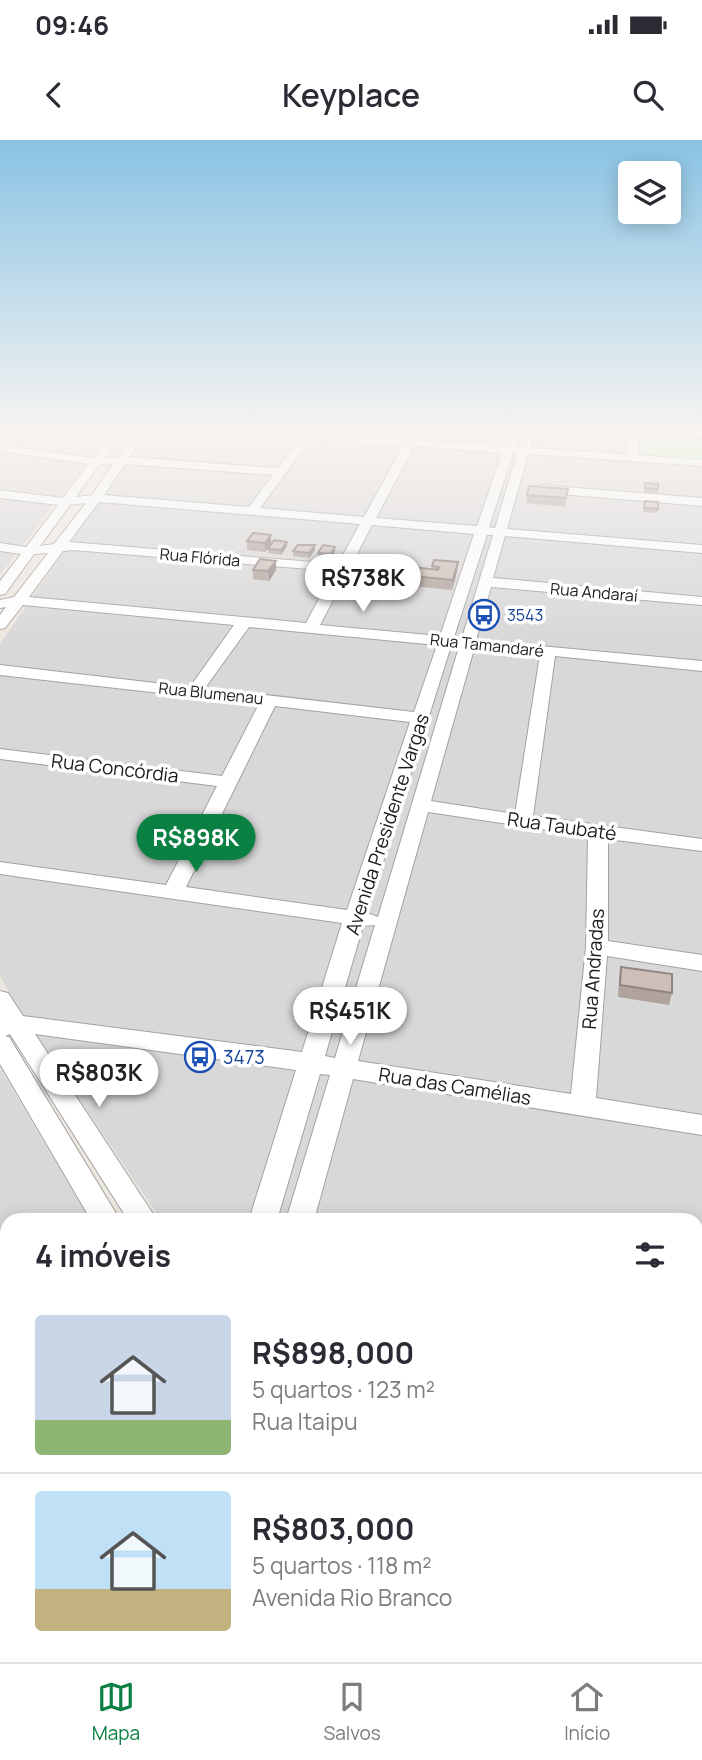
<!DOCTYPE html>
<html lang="pt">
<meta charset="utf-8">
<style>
:root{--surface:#fff;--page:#f7f7f7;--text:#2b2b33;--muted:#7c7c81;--line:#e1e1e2;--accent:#0b8043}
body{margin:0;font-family:Manrope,sans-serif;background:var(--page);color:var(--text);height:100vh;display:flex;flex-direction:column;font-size:26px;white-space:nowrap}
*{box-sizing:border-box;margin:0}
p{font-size:23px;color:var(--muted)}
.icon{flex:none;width:38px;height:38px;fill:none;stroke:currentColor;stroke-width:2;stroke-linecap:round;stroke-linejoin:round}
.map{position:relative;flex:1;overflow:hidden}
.sheet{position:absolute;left:0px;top:1073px;width:704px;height:450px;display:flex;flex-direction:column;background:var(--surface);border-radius:21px 21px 0 0;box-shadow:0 4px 18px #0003}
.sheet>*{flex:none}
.fabs{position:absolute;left:618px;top:21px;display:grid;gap:14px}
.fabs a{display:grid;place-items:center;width:63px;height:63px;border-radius:7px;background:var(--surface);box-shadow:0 4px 18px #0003;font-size:35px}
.price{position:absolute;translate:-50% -60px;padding:0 16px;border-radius:24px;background:#fff;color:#222;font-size:23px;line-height:46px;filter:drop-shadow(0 2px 4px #0008)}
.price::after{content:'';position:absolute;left:50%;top:42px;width:21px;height:16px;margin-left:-10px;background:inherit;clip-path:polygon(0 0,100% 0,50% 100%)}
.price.on{background:var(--accent);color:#fff}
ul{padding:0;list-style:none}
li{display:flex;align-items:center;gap:21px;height:175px;padding:0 35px}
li+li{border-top:2px solid var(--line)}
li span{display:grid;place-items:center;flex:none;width:196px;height:140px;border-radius:7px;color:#555}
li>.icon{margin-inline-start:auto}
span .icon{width:84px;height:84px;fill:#fffc;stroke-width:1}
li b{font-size:30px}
h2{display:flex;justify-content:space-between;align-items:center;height:84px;padding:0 35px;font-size:30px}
.status{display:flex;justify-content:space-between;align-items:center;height:49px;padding:0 35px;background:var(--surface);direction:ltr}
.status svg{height:19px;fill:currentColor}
header{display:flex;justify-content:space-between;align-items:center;height:91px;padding:0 35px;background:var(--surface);font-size:32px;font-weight:600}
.dock{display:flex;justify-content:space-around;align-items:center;height:98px;border-top:2px solid var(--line);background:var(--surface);font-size:19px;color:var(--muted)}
.dock a{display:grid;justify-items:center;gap:4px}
.dock .on{color:var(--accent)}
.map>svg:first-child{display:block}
.residential{fill:#d9d8d8}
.park{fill:#bbfdb7}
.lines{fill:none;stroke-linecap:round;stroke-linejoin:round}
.minor-casing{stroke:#a2a2a2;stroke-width:2}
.minor{fill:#fff;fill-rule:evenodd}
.wall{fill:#b0a39e}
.shaded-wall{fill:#908581}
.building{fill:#cdbeb8;stroke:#908581;stroke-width:2}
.labels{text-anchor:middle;stroke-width:7;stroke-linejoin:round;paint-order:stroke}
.far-street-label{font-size:16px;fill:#1b1b1b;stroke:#fff}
.far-transit-label{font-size:16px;fill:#164399;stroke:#fff;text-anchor:start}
.street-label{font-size:19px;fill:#1b1b1b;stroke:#fff}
.transit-label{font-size:19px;fill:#164399;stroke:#fff;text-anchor:start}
</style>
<div class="status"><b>09:46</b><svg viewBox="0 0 49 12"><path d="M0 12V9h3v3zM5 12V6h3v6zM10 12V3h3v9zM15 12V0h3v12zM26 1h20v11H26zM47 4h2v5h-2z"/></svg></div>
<header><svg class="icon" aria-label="back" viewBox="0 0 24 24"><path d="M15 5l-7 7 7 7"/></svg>Keyplace<svg class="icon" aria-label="search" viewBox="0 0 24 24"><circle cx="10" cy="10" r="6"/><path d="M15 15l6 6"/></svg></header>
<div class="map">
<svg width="702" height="1522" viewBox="0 0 702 1522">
<rect width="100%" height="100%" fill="#ede7df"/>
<g class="residential">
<polygon points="0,289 112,289 0,435"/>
<polygon points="148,289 702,289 702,1522 461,1522 457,1516 696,1516 696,1080 161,1080 22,875 0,836 0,504"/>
<polygon points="0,928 90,1080 7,1080 7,1516 351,1516 355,1522 0,1522"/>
</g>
<polygon class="park" points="642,296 702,300 702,320 640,316"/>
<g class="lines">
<g class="minor-casing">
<g id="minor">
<path d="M 114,289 L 125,289 L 104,318 L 118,317 L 137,289 L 147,289 L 129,317 L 278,328 L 300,299 L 207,292 L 202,289 L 305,293 L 307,289 L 318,289 L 315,293 L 504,306 L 510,289 L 520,289 L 515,307 L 519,307 L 525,289 L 535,289 L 530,308 L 627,314 L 629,289 L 639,289 L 638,315 L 702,320 L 702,326 L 528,314 L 507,389 L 702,405 L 702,413 L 505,396 L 493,438 L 702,457 L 702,465 L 491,447 L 476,500 L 702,521 L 702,531 L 555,516 L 533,676 L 702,699 L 702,711 L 608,699 L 608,801 L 702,815 L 702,831 L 607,816 L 596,958 L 702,975 L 702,995 L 353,939 L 314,1080 L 286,1080 L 330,935 L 320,934 L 277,1080 L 249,1080 L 296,930 L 35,894 L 157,1080 L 128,1080 L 10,894 L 5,896 L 9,897 L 120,1080 L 91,1080 L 0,924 L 0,851 L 8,853 L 23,876 L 302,912 L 342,783 L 0,734 L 0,722 L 166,745 L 217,646 L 0,619 L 0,609 L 222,636 L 259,564 L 0,535 L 0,525 L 190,547 L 234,485 L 23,465 L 5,488 L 0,489 L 0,475 L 6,467 L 0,468 L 0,460 L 14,457 L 48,413 L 34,414 L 5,454 L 0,455 L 0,441 L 21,414 L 0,411 L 0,403 L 26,407 L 58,365 L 0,358 L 0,350 L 63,358 L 88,324 L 0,311 L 0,305 L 93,318 ZM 311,299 L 403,306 L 364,377 L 260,368 ZM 414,306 L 502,313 L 477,386 L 376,378 ZM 513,313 L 517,314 L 495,388 L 489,387 ZM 113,324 L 92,355 L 76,357 L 99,325 ZM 125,324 L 273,335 L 249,367 L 104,355 ZM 99,362 L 360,384 L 338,424 L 69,402 ZM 86,363 L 54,404 L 40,406 L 70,365 ZM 372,385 L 474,394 L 440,496 L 320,485 ZM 487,395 L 493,395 L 462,498 L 454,497 ZM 73,410 L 334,431 L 306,483 L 29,457 L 63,411 ZM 249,487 L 437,505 L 414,572 L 205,548 ZM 451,506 L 459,507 L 378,777 L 367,773 ZM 474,509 L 540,515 L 515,674 L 431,661 ZM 275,566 L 410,582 L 347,770 L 186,747 ZM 428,672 L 588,696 L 586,807 L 571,954 L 358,921 ZM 375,785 L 335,918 L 325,916 L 363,786 Z"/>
<polygon points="540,345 702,358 702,366 536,352 534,349"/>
<polygon points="696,1203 702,1204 702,1234 696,1233"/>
<polygon points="351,1516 390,1516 393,1522 354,1522"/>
<polygon points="410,1516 449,1516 452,1522 413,1522"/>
</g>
</g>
<use href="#minor" class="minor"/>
</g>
<g class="wall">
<rect x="694" y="289" width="8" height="11"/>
<polygon points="645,343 658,349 658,354 644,353"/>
<polygon points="568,349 565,367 526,363 527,355"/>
<polygon points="645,361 658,369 657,373 643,372"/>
<polygon points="271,395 271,404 265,412 247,410 247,401"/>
<polygon points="287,406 281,415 268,413 268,409"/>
<polygon points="315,410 309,418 293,416 293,411"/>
<polygon points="335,411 331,419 318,418 318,413"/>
<polygon points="276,421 276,430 269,441 253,439 253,430"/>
<polygon points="458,422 457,431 452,450 401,445 401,435 432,429 432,426"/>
<polygon points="621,827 672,853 669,865 618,857 619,839"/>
</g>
<g class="shaded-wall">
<polygon points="271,395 271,404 265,412 265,403"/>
<polygon points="287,402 287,406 281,415 281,410"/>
<polygon points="315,405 315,410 309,418 309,413"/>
<polygon points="335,407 335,411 331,419 331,414"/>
<polygon points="276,421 276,430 269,441 268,431"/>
<polygon points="458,422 457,431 452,450 453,440"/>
</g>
<g class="building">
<polygon points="696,289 702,289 702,292 696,291"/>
<polygon points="645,343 658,344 658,349 645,348"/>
<polygon points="529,346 568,349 566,358 527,355"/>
<polygon points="645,361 658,362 658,369 644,368"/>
<polygon points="253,393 271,395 265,403 247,401"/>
<polygon points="274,400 287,402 281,410 268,409"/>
<polygon points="298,405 315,405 309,413 293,411"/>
<polygon points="323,405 335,407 331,414 318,413"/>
<polygon points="260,419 276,421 268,431 253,430"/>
<polygon points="434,420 458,422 453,440 401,435 405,426 438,430 439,427 432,426"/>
<polygon points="621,827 672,834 672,853 620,845"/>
</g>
<linearGradient id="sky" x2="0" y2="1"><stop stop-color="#89c3e4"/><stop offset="0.58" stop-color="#f7f4f1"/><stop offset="1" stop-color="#f7f4f1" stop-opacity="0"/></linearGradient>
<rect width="702" height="502" fill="url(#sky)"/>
<defs>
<g id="bus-ring" transform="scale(1.575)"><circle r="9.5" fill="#fff" stroke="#1a4fb4" stroke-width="1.5"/><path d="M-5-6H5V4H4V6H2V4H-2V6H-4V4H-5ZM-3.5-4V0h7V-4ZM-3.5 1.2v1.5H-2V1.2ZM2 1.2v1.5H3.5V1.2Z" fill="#1a4fb4"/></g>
</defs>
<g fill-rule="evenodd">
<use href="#bus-ring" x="484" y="475"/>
<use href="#bus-ring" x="200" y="917"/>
</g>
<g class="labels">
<g class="far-street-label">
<text transform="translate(200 417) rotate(5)" y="6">Rua Flórida</text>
<text transform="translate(594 452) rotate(5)" y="6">Rua Andaraí</text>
<text transform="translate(487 505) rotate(6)" y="6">Rua Tamandaré</text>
<text transform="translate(211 553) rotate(6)" y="6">Rua Blumenau</text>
</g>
<g class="far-transit-label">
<text x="507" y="481">3543</text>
</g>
<g class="street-label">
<text transform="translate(115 628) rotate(7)" y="7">Rua Concórdia</text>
<text transform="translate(387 684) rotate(-72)" y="7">Avenida Presidente Vargas</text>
<text transform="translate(562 686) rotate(8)" y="7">Rua Taubaté</text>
<text transform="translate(593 829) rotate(-86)" y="7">Rua Andradas</text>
<text transform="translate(455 946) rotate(9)" y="7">Rua das Camélias</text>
</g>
<g class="transit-label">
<text x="223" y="924">3473</text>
</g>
</g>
</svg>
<div class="fabs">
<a><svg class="icon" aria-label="layers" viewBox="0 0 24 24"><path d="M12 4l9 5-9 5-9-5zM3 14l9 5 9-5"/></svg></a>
</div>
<b class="price" style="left:363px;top:474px">R$738K</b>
<b class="price on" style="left:196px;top:734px">R$898K</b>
<b class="price" style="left:350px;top:907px">R$451K</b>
<b class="price" style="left:99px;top:969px">R$803K</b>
<section class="sheet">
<h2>4 imóveis<svg class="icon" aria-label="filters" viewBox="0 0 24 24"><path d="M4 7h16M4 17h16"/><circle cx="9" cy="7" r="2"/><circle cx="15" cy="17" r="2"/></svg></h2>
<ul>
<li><span style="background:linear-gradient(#c9d6e8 75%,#8fb573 0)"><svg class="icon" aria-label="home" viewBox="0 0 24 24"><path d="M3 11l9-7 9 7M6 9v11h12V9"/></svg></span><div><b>R$898,000</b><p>5 quartos · 123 m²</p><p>Rua Itaipu</p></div></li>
<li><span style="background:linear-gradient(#bfe0f5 70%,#c2b280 0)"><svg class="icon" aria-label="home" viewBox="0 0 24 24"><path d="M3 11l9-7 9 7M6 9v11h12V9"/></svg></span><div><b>R$803,000</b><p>5 quartos · 118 m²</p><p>Avenida Rio Branco</p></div></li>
</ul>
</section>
</div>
<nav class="dock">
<a class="on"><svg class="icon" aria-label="map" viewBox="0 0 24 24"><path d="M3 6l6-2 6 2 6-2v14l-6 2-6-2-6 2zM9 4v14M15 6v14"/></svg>Mapa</a>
<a><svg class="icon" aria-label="saved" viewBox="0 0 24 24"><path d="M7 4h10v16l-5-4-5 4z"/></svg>Salvos</a>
<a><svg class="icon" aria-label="home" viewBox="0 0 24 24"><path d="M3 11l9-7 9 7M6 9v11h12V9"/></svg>Início</a>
</nav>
